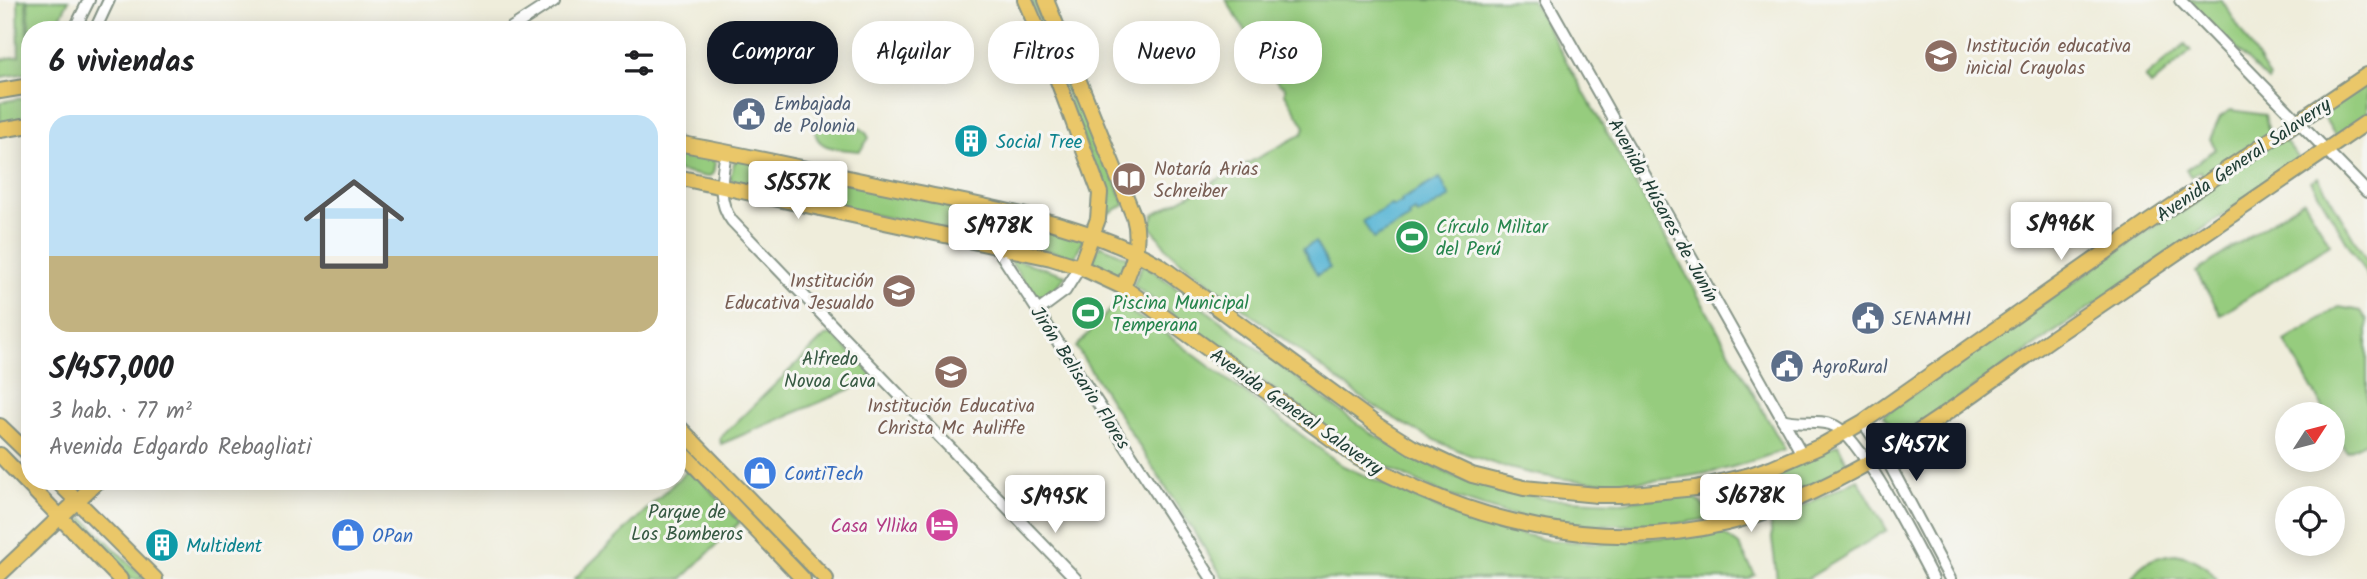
<!DOCTYPE html>
<html lang="es">
<meta charset="utf-8">
<style>
:root{--surface:#fff;--page:#f6f6f6;--text:#202124;--muted:#757577;--accent:#111827}
body{margin:0;font-family:Kalam,sans-serif;background:var(--page);color:var(--text);height:100vh;display:flex;flex-direction:column;font-size:26px;white-space:nowrap}
*{box-sizing:border-box;margin:0}
p{font-size:23px;color:var(--muted)}
.icon{flex:none;width:38px;height:38px;fill:none;stroke:currentColor;stroke-width:2;stroke-linecap:round;stroke-linejoin:round}
.map{position:relative;flex:1;overflow:hidden}
.drawer{position:absolute;left:21px;top:21px;width:665px;height:469px;display:flex;flex-direction:column;background:var(--surface);border-radius:28px;box-shadow:0 4px 18px #0003}
.drawer>*{flex:none}
.hud{position:absolute;left:707px;top:21px;width:665px;height:63px;display:flex;gap:14px}
.needle{width:46px;rotate:54deg}
.controls{position:absolute;left:2275px;top:402px;display:grid;gap:14px}
.controls a{display:grid;place-items:center;width:70px;height:70px;border-radius:50%;background:var(--surface);box-shadow:0 4px 18px #0003;font-size:35px}
.price{position:absolute;translate:-50% -60px;padding:0 16px;border-radius:7px;background:#fff;color:#222;font-size:23px;line-height:46px;filter:drop-shadow(0 2px 4px #0008)}
.price::after{content:'';position:absolute;left:50%;top:42px;width:21px;height:16px;margin-left:-10px;background:inherit;clip-path:polygon(0 0,100% 0,50% 100%)}
.price.active{background:var(--accent);color:#fff}
ul{padding:0;list-style:none}
li{display:grid;align-content:center;gap:14px;height:371px;padding:0 28px}
li span{display:grid;place-items:center;height:217px;border-radius:21px;color:#555}
li>.icon{margin-inline-start:auto}
span .icon{width:126px;height:126px;fill:#fffc;stroke-width:1}
li b{font-size:30px}
h2{display:flex;justify-content:space-between;align-items:center;height:84px;padding:0 28px;font-size:30px}
.tag{padding:0 24px;border-radius:28px;background:var(--surface);box-shadow:0 4px 18px #0003;font-size:24px;line-height:63px}
.tag.active{background:var(--accent);color:#fff}
.map>svg:first-child{display:block}
.green{fill:#96cc7e;stroke:#5a8459;stroke-width:2}
.water{fill:#55b4d4;stroke:#3a7884;stroke-width:2}
.lines{fill:none;stroke-linecap:round;stroke-linejoin:round}
.minor-casing{stroke:#879588;stroke-width:14}
.major-casing{stroke:#879588;stroke-width:18}
.minor{stroke:#fff;stroke-width:10}
.major{stroke:#eac769;stroke-width:14}
.labels{text-anchor:middle;stroke-width:6;stroke-linejoin:round;paint-order:stroke}
.education-label{font-size:19px;fill:#785e54;stroke:#f6f6f2;text-anchor:start}
.service-label{font-size:19px;fill:#4e5e75;stroke:#f6f6f2;text-anchor:start}
.culture-label{font-size:19px;fill:#0d838f;stroke:#f6f6f2;text-anchor:start}
.street-label{font-size:19px;fill:#1f3d34;stroke:#f6f6f2}
.leisure-label{font-size:19px;fill:#27864d;stroke:#f6f6f2;text-anchor:start}
.park-label{font-size:19px;fill:#375a43;stroke:#f6f6f2}
.shop-label{font-size:19px;fill:#366cbe;stroke:#f6f6f2;text-anchor:start}
.hotel-label{font-size:19px;fill:#b23c85;stroke:#f6f6f2;text-anchor:end}
</style>
<div class="map">
<svg width="2367" height="579" viewBox="0 0 2367 579">
<rect width="100%" height="100%" fill="#f6f6f2"/>
<filter id="ink" filterUnits="userSpaceOnUse"><feTurbulence type="fractalNoise" baseFrequency=".0143" numOctaves="2"/><feDisplacementMap in="SourceGraphic" scale="14" xChannelSelector="R" yChannelSelector="G"/><feConvolveMatrix kernelMatrix="1 2 1 2 8 2 1 2 1" color-interpolation-filters="sRGB"/></filter>
<filter id="wash" filterUnits="userSpaceOnUse"><feTurbulence type="fractalNoise" baseFrequency=".00686" numOctaves="4" result="noise"/><feDisplacementMap in="SourceGraphic" scale="28" xChannelSelector="R" yChannelSelector="G"/><feGaussianBlur stdDeviation="1.57" result="paint"/><feColorMatrix in="noise" values="0 0 0 0 0 0 0 0 0 0 0 0 0 0 0 0 0 1.4 0 .05"/><feComposite in="paint" operator="in"/></filter>
<g filter="url(#wash)">
<rect width="100%" height="100%" fill="#efeddb"/>
<g class="green">
<polygon points="18,0 26,0 28,73 0,77 0,60 19,56"/>
<polygon points="28,0 69,0 54,30 30,30 30,60"/>
<polygon points="1031,0 1046,0 1125,205 1107,214 1106,200"/>
<path d="M 1226,0 L 1532,0 L 1785,450 C 1759,458 1733,469 1707,473 C 1579,498 1474,472 1366,401 L 1178,259 L 1167,249 L 1150,225 L 1154,214 L 1302,134 L 1305,127 L 1285,94 L 1285,87 L 1278,83 Z"/>
<polygon points="2187,0 2222,0 2270,78 2268,81"/>
<polygon points="2185,44 2191,51 2151,85 2145,78"/>
<polygon points="2367,84 2367,117 2336,137 2321,112"/>
<polygon points="30,97 30,120 0,124 0,102"/>
<polygon points="2231,110 2265,115 2269,133 2204,176 2200,171 2191,177 2186,170 2216,149 2210,139 2220,117"/>
<path d="M 836,121 C 849,124 863,125 869,138 L 860,151 C 843,149 814,151 815,128 L 821,122 Z"/>
<polygon points="2282,137 2301,161 1900,439 1883,415"/>
<polygon points="677,149 709,155 715,162 713,174 707,177 677,171"/>
<polygon points="738,159 1016,218 1084,237 1074,259 1059,253 738,187 730,178 734,163"/>
<polygon points="2318,177 2367,261 2367,276 2311,181"/>
<polygon points="2304,200 2330,244 2221,315 2196,272"/>
<polygon points="1100,245 1127,257 1128,260 1119,277 1115,280 1093,270 1091,263"/>
<polygon points="1008,257 1066,275 1048,298 1035,300"/>
<polygon points="1143,263 1370,433 1453,476 1546,499 1621,502 1692,493 1711,515 1706,519 1662,526 1568,524 1506,514 1441,493 1395,471 1353,448 1133,285"/>
<polygon points="1116,303 1169,336 1343,466 1466,520 1546,540 1601,543 1721,532 1739,545 1755,575 1748,579 1224,579 1076,347"/>
<polygon points="2339,307 2361,311 2367,320 2367,442 2347,452 2333,426 2333,415 2327,415 2285,341"/>
<polygon points="833,335 872,374 870,381 721,444 720,438 825,336"/>
<path d="M 1838,444 L 1849,466 C 1810,486 1769,507 1725,515 L 1709,493 L 1775,475 Z"/>
<polygon points="690,468 740,522 682,579 574,579"/>
<polygon points="1858,479 1887,530 1807,579 1777,579 1770,522"/>
<polygon points="84,518 145,579 125,579 79,524"/>
<path d="M 2176,554 C 2195,558 2205,564 2217,579 L 2131,579 C 2141,561 2157,556 2176,554 Z"/>
</g>
<g class="water">
<polygon points="1440,178 1450,197 1418,215 1415,211 1409,215 1410,218 1373,239 1363,221 1391,205 1393,207 1402,202 1401,200"/>
<polygon points="1315,242 1330,268 1317,275 1303,249"/>
</g>
</g>
<g filter="url(#ink)">
<g class="lines">
<g class="minor-casing">
<g id="minor">
<polyline points="1546,0 1802,454"/>
<polyline points="2180,0 2367,192"/>
<polyline points="74,30 89,0"/>
<polyline points="95,30 109,0"/>
<polyline points="508,30 554,0"/>
<path d="M 726,152 C 722,177 716,200 732,221 L 1076,579"/>
<polyline points="995,245 1212,579"/>
<polyline points="1038,311 1065,291 1080,267"/>
<path d="M 1782,419 C 1799,425 1819,418 1835,426 C 1863,440 1916,547 1933,579"/>
<polyline points="1863,422 1884,454 1950,579"/>
</g>
</g>
<g class="major-casing">
<g id="major">
<polyline points="1025,0 1046,49 1100,193 1098,219 1080,267"/>
<path d="M 1046,0 L 1134,217 C 1141,243 1133,263 1123,287"/>
<polyline points="0,91 30,86"/>
<polyline points="0,130 30,125"/>
<path d="M 677,143 C 752,156 826,174 901,189 C 988,208 1081,221 1159,265 L 1377,425 L 1412,447 L 1472,475 L 1524,488 L 1597,495 L 1621,495 L 1696,488 L 1750,475 L 1773,467 L 1819,447 L 1863,422 L 2150,221 L 2367,75"/>
<path d="M 677,177 L 1051,258 L 1080,267 L 1123,287 L 1358,458 C 1471,523 1598,554 1727,523 C 1777,511 1825,487 1870,462 C 1932,426 1995,378 2055,336 C 2159,264 2263,193 2367,122"/>
<polyline points="677,425 826,579"/>
<polyline points="0,426 30,455"/>
<polyline points="677,447 803,579"/>
<polyline points="0,455 120,579"/>
<polyline points="57,481 155,579"/>
<polyline points="0,574 98,481"/>
</g>
</g>
<use href="#minor" class="minor"/>
<use href="#major" class="major"/>
</g>
</g>
<defs>
<g id="school-disc" transform="scale(1.75)"><circle r="9.5" fill="#8d6e63" stroke="#f6f6f2"/><path d="M0-5L7-2L0 1L-7-2ZM-4 1L0 2.5L4 1V4Q0 6-4 4Z" fill="#fff"/></g>
<g id="civic-disc" transform="scale(1.75)"><circle r="9.5" fill="#5c6f8a" stroke="#f6f6f2"/><path d="M-.6-6.5H3V-4.5H.6V-3L4-1V1h2V6H-6V1h2V-1L-.6-3ZM-1.2 2.5V6h2.4V2.5Z" fill="#fff"/></g>
<g id="building-disc" transform="scale(1.75)"><circle r="9.5" fill="#0f9aa8" stroke="#f6f6f2"/><path d="M-4-6H4V6H1V3H-1V6H-4ZM-2.5-4.3h1.7v1.8h-1.7ZM.8-4.3h1.7v1.8H.8ZM-2.5-1h1.7V.8h-1.7ZM.8-1h1.7V.8H.8Z" fill="#fff"/></g>
<g id="library-disc" transform="scale(1.75)"><circle r="9.5" fill="#8d6e63" stroke="#f6f6f2"/><path d="M-6-4Q-3-5.5-.7-3.5V5Q-3 3-6 4ZM6-4Q3-5.5 .7-3.5V5Q3 3 6 4Z" fill="#fff"/></g>
<g id="stadium-disc" transform="scale(1.75)"><circle r="9.5" fill="#2e9e5b" stroke="#f6f6f2"/><path d="M0-5a6.5 5 0 1 0 0 10a6.5 5 0 1 0 0-10ZM-3.5-1.8h7v3.6h-7Z" fill="#fff"/></g>
<g id="shop-disc" transform="scale(1.75)"><circle r="9.5" fill="#3f7fe0" stroke="#f6f6f2"/><path d="M-5-2.5h2.3a2.7 3.5 0 0 1 5.4 0H5L5.5 6h-11ZM-1.5-2.5h3a1.5 2.3 0 0 0-3 0Z" fill="#fff"/></g>
<g id="hotel-disc" transform="scale(1.75)"><circle r="9.5" fill="#d1479c" stroke="#f6f6f2"/><path d="M-6-4.5h1.5V1H6V5H4.5V3h-9V5H-6ZM-4 0a1.8 1.8 0 1 1 3.6 0ZM.5 0V-2.5h3Q6-2.5 6 0Z" fill="#fff"/></g>
</defs>
<g fill-rule="evenodd">
<use href="#school-disc" x="1941" y="56"/>
<use href="#civic-disc" x="749" y="114"/>
<use href="#building-disc" x="971" y="141"/>
<use href="#library-disc" x="1129" y="179"/>
<use href="#stadium-disc" x="1412" y="237"/>
<use href="#school-disc" x="899" y="291"/>
<use href="#stadium-disc" x="1088" y="313"/>
<use href="#civic-disc" x="1868" y="318"/>
<use href="#civic-disc" x="1787" y="366"/>
<use href="#school-disc" x="951" y="372"/>
<use href="#shop-disc" x="760" y="473"/>
<use href="#hotel-disc" x="942" y="525"/>
<use href="#shop-disc" x="348" y="535"/>
<use href="#building-disc" x="162" y="545"/>
</g>
<g class="labels">
<g class="education-label">
<text x="1966" y="52">Institución educativa<tspan x="1966" dy="22">inicial Crayolas</tspan></text>
<text x="1154" y="175">Notaría Arias<tspan x="1154" dy="22">Schreiber</tspan></text>
<text x="874" y="287" text-anchor="end">Institución<tspan x="874" dy="22">Educativa Jesualdo</tspan></text>
<text x="951" y="412" text-anchor="middle">Institución Educativa<tspan x="951" dy="22">Christa Mc Auliffe</tspan></text>
</g>
<g class="service-label">
<text x="774" y="110">Embajada<tspan x="774" dy="22">de Polonia</tspan></text>
<text x="1892" y="325">SENAMHI</text>
<text x="1812" y="373">AgroRural</text>
</g>
<g class="culture-label">
<text x="996" y="148">Social Tree</text>
<text x="186" y="552">Multident</text>
</g>
<g class="street-label">
<text transform="translate(2243 159) rotate(-34)" y="7">Avenida General Salaverry</text>
<text transform="translate(1664 210) rotate(61)" y="7">Avenida Húsares de Junín</text>
<text transform="translate(1081 377) rotate(57)" y="7">Jirón Belisario Flores</text>
<text transform="translate(1297 411) rotate(35)" y="7">Avenida General Salaverry</text>
</g>
<g class="leisure-label">
<text x="1436" y="233">Círculo Militar<tspan x="1436" dy="22">del Perú</tspan></text>
<text x="1112" y="309">Piscina Municipal<tspan x="1112" dy="22">Temperana</tspan></text>
</g>
<g class="park-label">
<text x="830" y="365">Alfredo<tspan x="830" dy="22">Novoa Cava</tspan></text>
<text x="687" y="518">Parque de<tspan x="687" dy="22">Los Bomberos</tspan></text>
</g>
<g class="shop-label">
<text x="784" y="480">ContiTech</text>
<text x="372" y="542">OPan</text>
</g>
<g class="hotel-label">
<text x="918" y="532">Casa Yllika</text>
</g>
</g>
</svg>
<div class="controls">
<a><svg class="needle" viewBox="-14 -14 28 28"><path d="M0-13l5 13h-10z" fill="#e53935"/><path d="M0 13l5-13h-10z" fill="#757577"/></svg></a>
<a><svg class="icon" aria-label="locate" viewBox="0 0 24 24"><circle cx="12" cy="12" r="6"/><path d="M12 2v4M12 18v4M2 12h4M18 12h4"/></svg></a>
</div>
<b class="price" style="left:798px;top:221px">S/557K</b>
<b class="price" style="left:2061px;top:262px">S/996K</b>
<b class="price" style="left:999px;top:264px">S/978K</b>
<b class="price active" style="left:1916px;top:483px">S/457K</b>
<b class="price" style="left:1751px;top:534px">S/678K</b>
<b class="price" style="left:1055px;top:535px">S/995K</b>
<div class="hud">
<a class="tag active">Comprar</a>
<a class="tag">Alquilar</a>
<a class="tag">Filtros</a>
<a class="tag">Nuevo</a>
<a class="tag">Piso</a>
</div>
<section class="drawer">
<h2>6 viviendas<svg class="icon" aria-label="filters" viewBox="0 0 24 24"><path d="M4 7h16M4 17h16"/><circle cx="9" cy="7" r="2"/><circle cx="15" cy="17" r="2"/></svg></h2>
<ul>
<li><span style="background:linear-gradient(#bfe0f5 65%,#c2b280 0)"><svg class="icon" aria-label="home" viewBox="0 0 24 24"><path d="M3 11l9-7 9 7M6 9v11h12V9"/></svg></span><div><b>S/457,000</b><p>3 hab. · 77 m²</p><p>Avenida Edgardo Rebagliati</p></div></li>
</ul>
</section>
</div>
